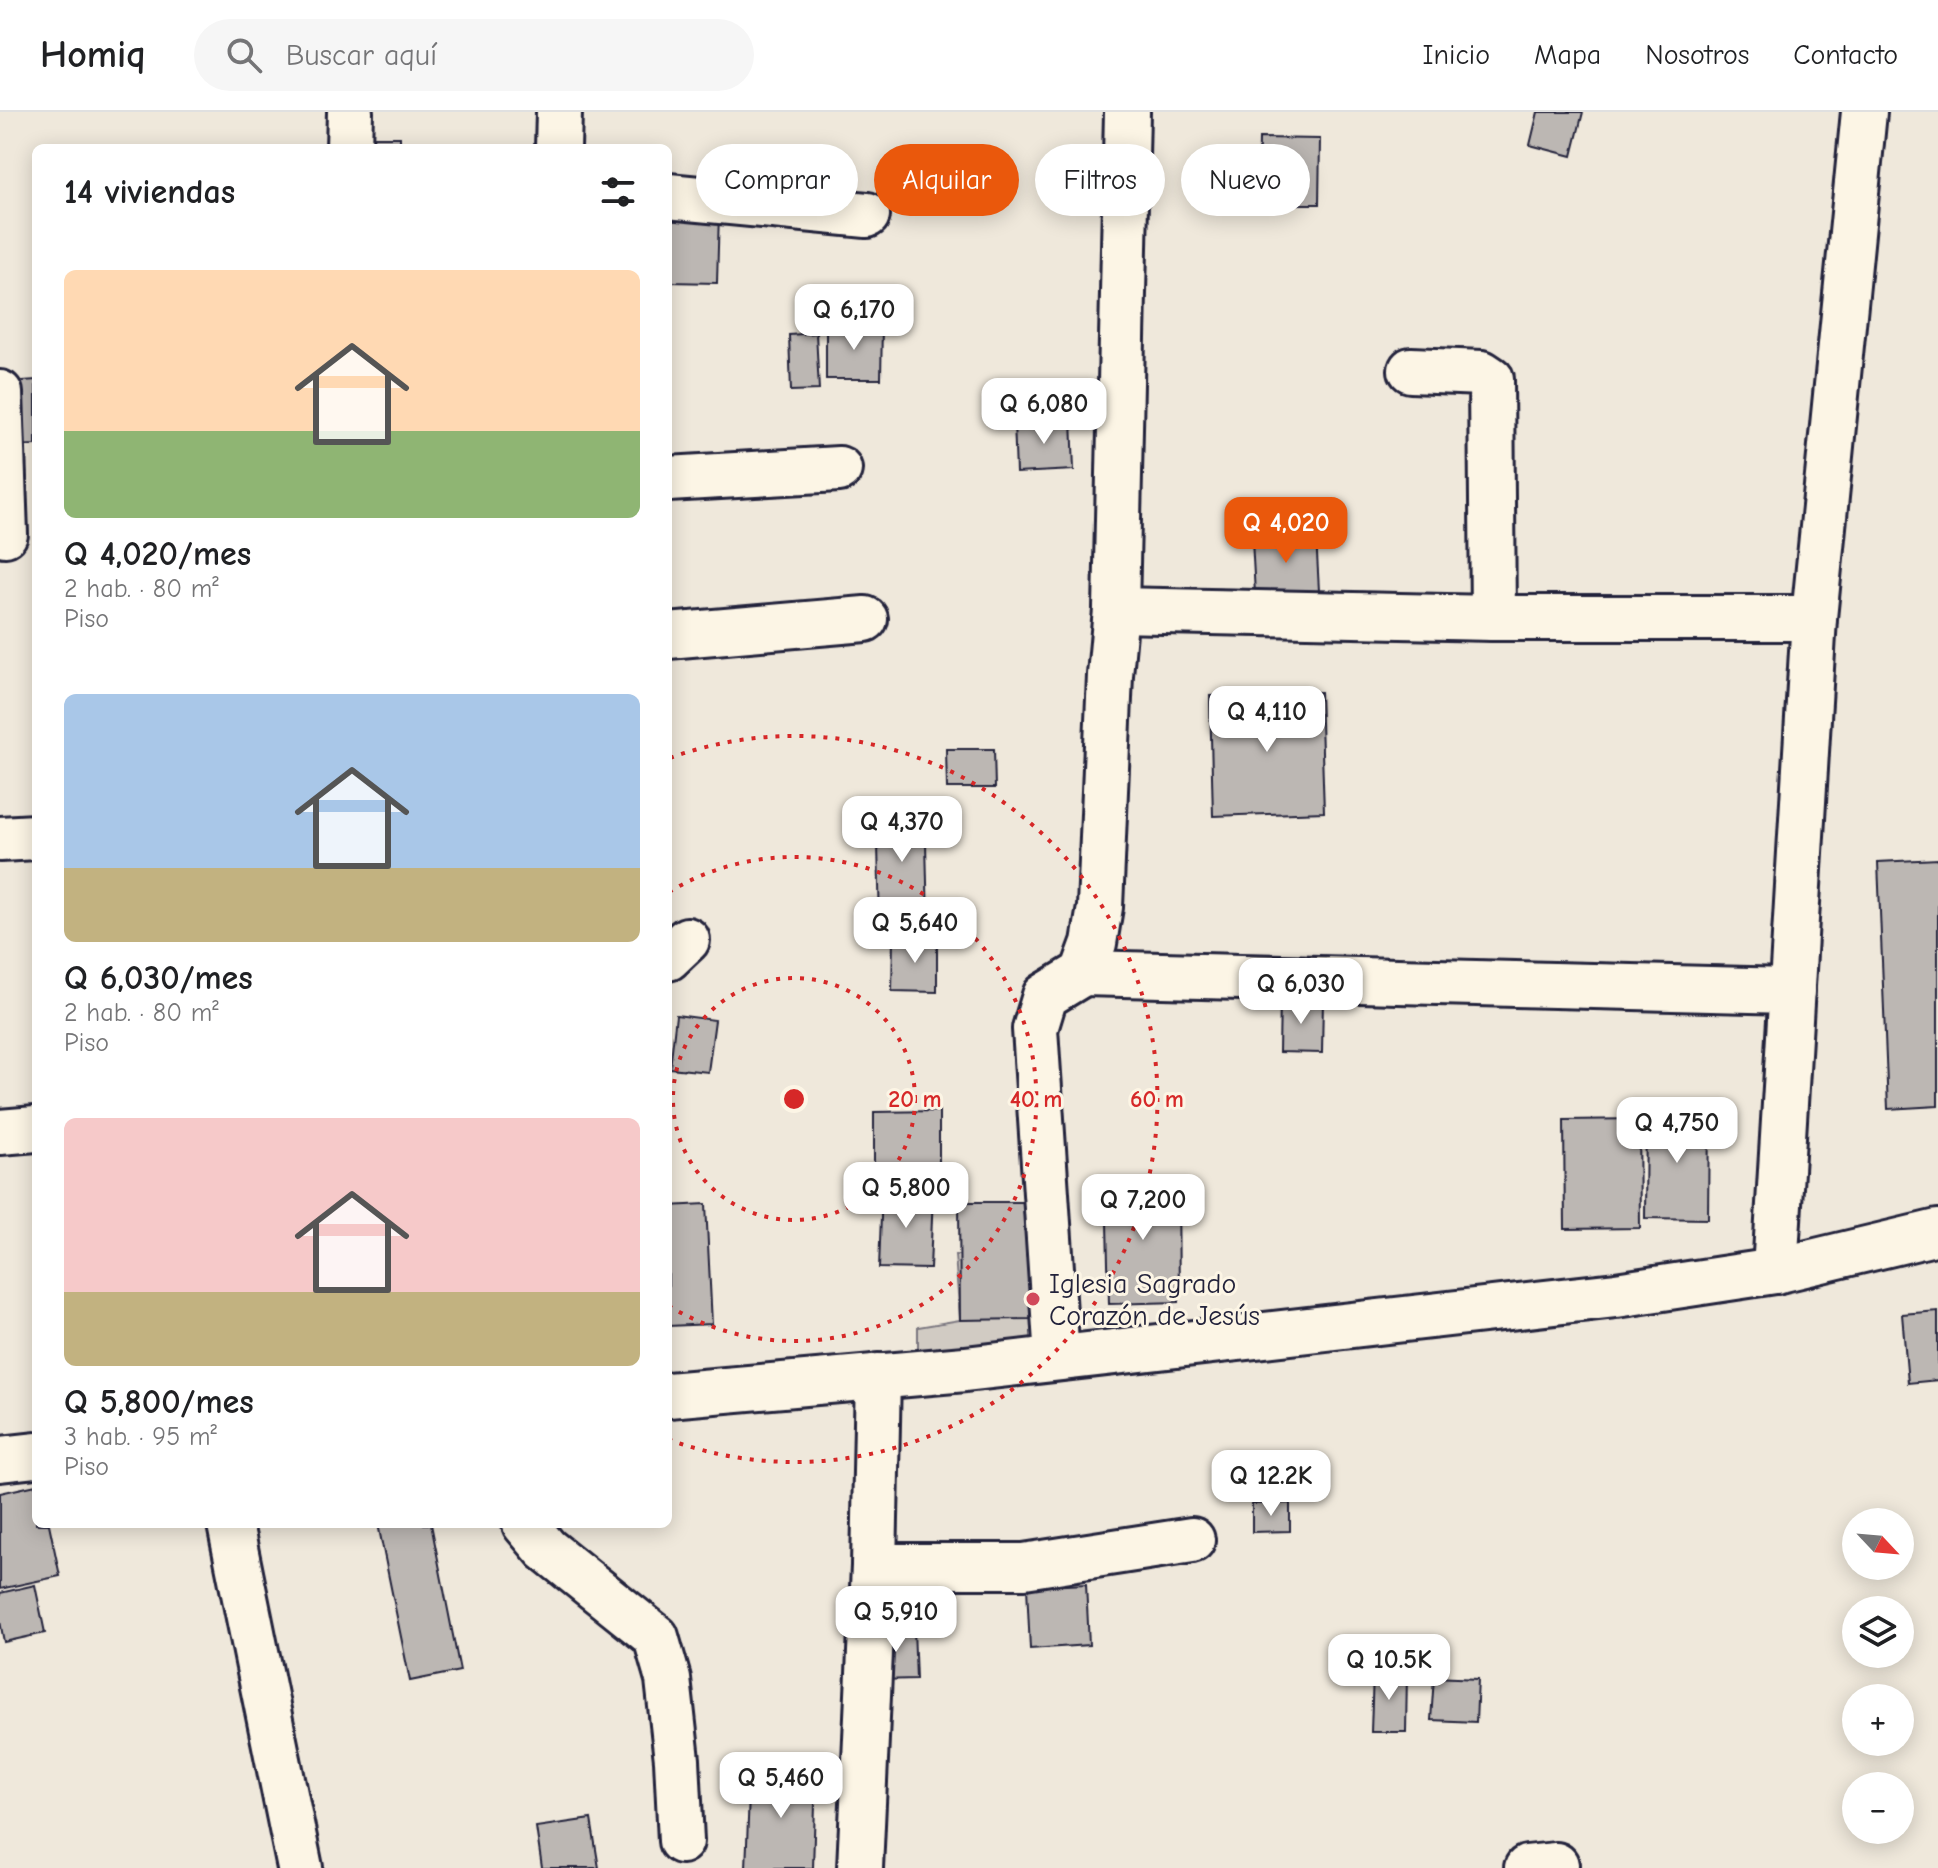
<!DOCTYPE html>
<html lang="es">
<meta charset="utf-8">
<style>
:root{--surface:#fff;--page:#f6f6f6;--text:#202124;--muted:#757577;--line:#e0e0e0;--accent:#ea580c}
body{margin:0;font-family:"Comic Neue",sans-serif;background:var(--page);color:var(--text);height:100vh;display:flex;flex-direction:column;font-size:30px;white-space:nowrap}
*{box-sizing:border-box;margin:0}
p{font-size:26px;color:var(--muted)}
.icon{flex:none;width:44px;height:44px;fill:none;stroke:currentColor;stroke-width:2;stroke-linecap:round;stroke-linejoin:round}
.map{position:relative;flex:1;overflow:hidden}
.panel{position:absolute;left:32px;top:32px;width:640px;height:1384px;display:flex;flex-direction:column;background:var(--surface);border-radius:12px;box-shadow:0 4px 20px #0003}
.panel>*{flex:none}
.banner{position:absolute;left:696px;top:32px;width:760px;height:72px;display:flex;gap:16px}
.needle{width:52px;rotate:116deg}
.buttons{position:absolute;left:1842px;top:1396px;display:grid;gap:16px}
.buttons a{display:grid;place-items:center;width:72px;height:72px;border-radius:50%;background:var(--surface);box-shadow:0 4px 20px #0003;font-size:40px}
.price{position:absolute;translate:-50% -68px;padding:0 18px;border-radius:16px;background:#fff;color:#222;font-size:26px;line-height:52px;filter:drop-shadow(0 2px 4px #0008)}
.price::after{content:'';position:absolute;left:50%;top:48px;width:24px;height:18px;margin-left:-12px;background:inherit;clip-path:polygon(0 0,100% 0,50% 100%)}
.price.active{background:var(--accent);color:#fff}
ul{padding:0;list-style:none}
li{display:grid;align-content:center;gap:16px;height:424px;padding:0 32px}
li span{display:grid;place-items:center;height:248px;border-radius:12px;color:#555}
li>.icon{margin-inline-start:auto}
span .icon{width:144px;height:144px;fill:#fffc;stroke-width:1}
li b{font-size:34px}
h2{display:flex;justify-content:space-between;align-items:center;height:96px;padding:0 32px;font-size:34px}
.pill{padding:0 28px;border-radius:36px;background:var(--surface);box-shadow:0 4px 20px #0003;font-size:28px;line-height:72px}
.pill.active{background:var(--accent);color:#fff}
header{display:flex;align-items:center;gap:48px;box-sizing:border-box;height:112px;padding:0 40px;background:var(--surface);border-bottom:2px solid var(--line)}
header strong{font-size:38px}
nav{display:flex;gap:44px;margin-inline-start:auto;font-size:28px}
.search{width:560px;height:72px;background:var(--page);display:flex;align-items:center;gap:20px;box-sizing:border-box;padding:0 28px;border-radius:44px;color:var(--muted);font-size:30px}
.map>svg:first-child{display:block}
.green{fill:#d1cbc3;stroke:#7a767f;stroke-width:2}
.building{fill:#bcb7b3;stroke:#22223b;stroke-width:2}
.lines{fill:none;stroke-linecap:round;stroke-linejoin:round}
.minor-casing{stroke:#22223b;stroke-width:50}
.minor{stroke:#fcf5e5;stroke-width:44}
.ring{fill:none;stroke:#d62828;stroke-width:4;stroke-dasharray:4 8}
.poi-dot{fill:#d1495b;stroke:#fcf5e5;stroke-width:3}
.labels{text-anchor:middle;stroke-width:6;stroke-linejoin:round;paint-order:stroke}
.poi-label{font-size:28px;fill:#22223b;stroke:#fcf5e5;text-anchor:start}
.centre{fill:#d62828;stroke:#fcf5e5;stroke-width:4}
.ring-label{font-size:24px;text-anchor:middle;font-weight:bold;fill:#d62828;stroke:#fcf5e5;stroke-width:6;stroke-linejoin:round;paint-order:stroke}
</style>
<header>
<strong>Homiq</strong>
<div class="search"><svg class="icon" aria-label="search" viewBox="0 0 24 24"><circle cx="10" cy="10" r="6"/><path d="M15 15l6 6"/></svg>Buscar aquí</div>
<nav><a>Inicio</a><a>Mapa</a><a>Nosotros</a><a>Contacto</a></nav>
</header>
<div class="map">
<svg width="1938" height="1756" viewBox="0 0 1938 1756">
<rect width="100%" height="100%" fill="#efe8db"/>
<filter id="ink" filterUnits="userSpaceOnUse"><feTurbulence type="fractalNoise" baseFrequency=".0125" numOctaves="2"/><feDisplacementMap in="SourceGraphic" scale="16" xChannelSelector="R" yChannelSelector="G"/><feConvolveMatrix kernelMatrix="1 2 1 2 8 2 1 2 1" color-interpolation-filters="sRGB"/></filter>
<g filter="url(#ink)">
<polygon class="green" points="1046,1142 1052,1228 918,1243 918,1215 960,1208 955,1143"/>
<g class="building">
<polygon points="1538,0 1583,0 1572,44 1530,33"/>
<rect x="362" y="25" width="38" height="11"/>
<polygon points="1259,26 1320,27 1319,92 1258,92"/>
<polygon points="668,99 719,100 717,171 668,170"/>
<polygon points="826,214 882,214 881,267 826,267"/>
<polygon points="816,221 819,278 791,279 789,223"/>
<polygon points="36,268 36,333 13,334 9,270"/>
<polygon points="1072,307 1074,358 1016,361 1014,310"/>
<polygon points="1316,423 1319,479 1255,482 1252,428"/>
<polygon points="1320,580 1324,700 1213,704 1210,584"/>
<polygon points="946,637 994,637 995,676 947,676"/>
<polygon points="925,691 928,810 880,812 877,693"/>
<polygon points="1938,747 1938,994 1888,997 1878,750"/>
<polygon points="893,826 937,827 937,880 892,879"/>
<polygon points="1280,887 1323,888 1322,941 1279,940"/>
<polygon points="676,903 715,908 708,960 670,956"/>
<polygon points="939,999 939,1074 874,1075 874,1000"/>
<polygon points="1646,999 1709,1000 1708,1107 1645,1106"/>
<polygon points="1639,1007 1640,1116 1565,1117 1564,1008"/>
<polygon points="1178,1068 1179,1190 1109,1192 1106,1070"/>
<polygon points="882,1078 933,1080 930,1157 879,1156"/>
<polygon points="959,1090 1032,1090 1033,1207 960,1208"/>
<polygon points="706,1092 712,1212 668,1214 668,1094"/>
<polygon points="1938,1199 1938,1268 1908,1271 1902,1202"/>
<polygon points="36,1373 36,1412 49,1412 60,1464 0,1477 0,1381"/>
<polygon points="1290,1391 1290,1419 1252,1420 1252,1392"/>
<polygon points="378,1412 431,1412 460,1559 410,1569"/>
<polygon points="1086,1472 1089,1533 1030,1537 1027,1475"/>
<polygon points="35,1473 45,1521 4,1530 0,1509 0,1481"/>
<polygon points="914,1517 916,1567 878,1568 876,1518"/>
<polygon points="1373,1560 1407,1561 1406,1620 1371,1620"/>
<polygon points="1434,1565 1478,1567 1476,1610 1431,1608"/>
<polygon points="750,1659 816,1661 813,1756 746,1756"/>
<polygon points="591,1707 599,1756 542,1756 536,1715"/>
</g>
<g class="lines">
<g class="minor-casing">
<g id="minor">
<polyline points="349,36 350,0"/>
<polyline points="558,36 559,0"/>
<polyline points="668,84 867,103"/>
<polyline points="1411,258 1482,261 1491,267 1493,506"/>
<polyline points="0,281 5,422"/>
<polyline points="668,367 839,357"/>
<polyline points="1116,498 1493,506 1814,506"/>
<polyline points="668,524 865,507"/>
<polyline points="0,727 36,725"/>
<polyline points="668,846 687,828"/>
<polyline points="1083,861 1792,879"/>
<polyline points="0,1020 36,1017"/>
<polyline points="1775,1159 1814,506 1864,0"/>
<polyline points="1057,1246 1035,917 1045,884 1083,861 1094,831 1100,795 1110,563 1116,498 1127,0"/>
<polyline points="668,1283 965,1257 1616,1183 1775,1159 1938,1120"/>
<polyline points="0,1347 36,1343"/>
<polyline points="230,1412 300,1756"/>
<polyline points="525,1412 546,1437 656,1525 668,1567 677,1648 681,1729"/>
<polyline points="874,1454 1024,1454 1192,1428"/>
<polyline points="860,1756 874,1454 878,1264"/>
<polyline points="1527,1756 1556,1753"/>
</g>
</g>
<use href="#minor" class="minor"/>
</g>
</g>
<g class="ring">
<circle cx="794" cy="987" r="121"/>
<path d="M669 780A242 242 0 1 1 669 1194"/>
<path d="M670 646A363 363 0 1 1 670 1328"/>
</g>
<circle class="poi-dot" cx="1033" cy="1187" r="8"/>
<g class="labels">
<g class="poi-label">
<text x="1049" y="1181">Iglesia Sagrado<tspan x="1049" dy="32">Corazón de Jesús</tspan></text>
</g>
</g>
<circle cx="794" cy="987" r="12" class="centre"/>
<g class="ring-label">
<text x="915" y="995">20 m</text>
<text x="1036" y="995">40 m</text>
<text x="1157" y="995">60 m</text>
</g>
</svg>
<div class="buttons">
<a><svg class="needle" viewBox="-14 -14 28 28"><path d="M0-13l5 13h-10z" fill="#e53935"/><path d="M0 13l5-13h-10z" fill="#757577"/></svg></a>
<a><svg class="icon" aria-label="layers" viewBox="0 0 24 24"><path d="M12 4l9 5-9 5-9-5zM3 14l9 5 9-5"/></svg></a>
<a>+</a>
<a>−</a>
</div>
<b class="price" style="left:854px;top:240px">Q 6,170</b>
<b class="price" style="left:1044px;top:334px">Q 6,080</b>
<b class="price active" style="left:1286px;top:453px">Q 4,020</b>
<b class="price" style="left:1267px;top:642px">Q 4,110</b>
<b class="price" style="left:902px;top:752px">Q 4,370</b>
<b class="price" style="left:915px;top:853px">Q 5,640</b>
<b class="price" style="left:1301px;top:914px">Q 6,030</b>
<b class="price" style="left:1677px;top:1053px">Q 4,750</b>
<b class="price" style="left:906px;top:1118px">Q 5,800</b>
<b class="price" style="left:1143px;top:1130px">Q 7,200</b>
<b class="price" style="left:1271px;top:1406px">Q 12.2K</b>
<b class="price" style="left:896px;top:1542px">Q 5,910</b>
<b class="price" style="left:1389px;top:1590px">Q 10.5K</b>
<b class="price" style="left:781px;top:1708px">Q 5,460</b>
<div class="banner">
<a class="pill">Comprar</a>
<a class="pill active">Alquilar</a>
<a class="pill">Filtros</a>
<a class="pill">Nuevo</a>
</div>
<section class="panel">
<h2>14 viviendas<svg class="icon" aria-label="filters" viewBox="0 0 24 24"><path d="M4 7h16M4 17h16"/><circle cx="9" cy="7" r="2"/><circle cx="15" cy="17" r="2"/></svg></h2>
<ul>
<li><span style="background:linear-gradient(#ffd9b3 65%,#8fb573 0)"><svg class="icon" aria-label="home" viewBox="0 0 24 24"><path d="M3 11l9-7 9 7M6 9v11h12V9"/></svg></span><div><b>Q 4,020/mes</b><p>2 hab. · 80 m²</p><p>Piso</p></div></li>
<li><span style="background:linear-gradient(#a9c7e8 70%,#c2b280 0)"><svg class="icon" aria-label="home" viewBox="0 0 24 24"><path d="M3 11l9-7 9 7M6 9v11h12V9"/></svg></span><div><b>Q 6,030/mes</b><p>2 hab. · 80 m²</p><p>Piso</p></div></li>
<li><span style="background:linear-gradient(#f6c9c9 70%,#c2b280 0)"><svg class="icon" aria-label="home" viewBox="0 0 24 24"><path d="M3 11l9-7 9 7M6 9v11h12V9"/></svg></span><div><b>Q 5,800/mes</b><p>3 hab. · 95 m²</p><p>Piso</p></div></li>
</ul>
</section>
</div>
